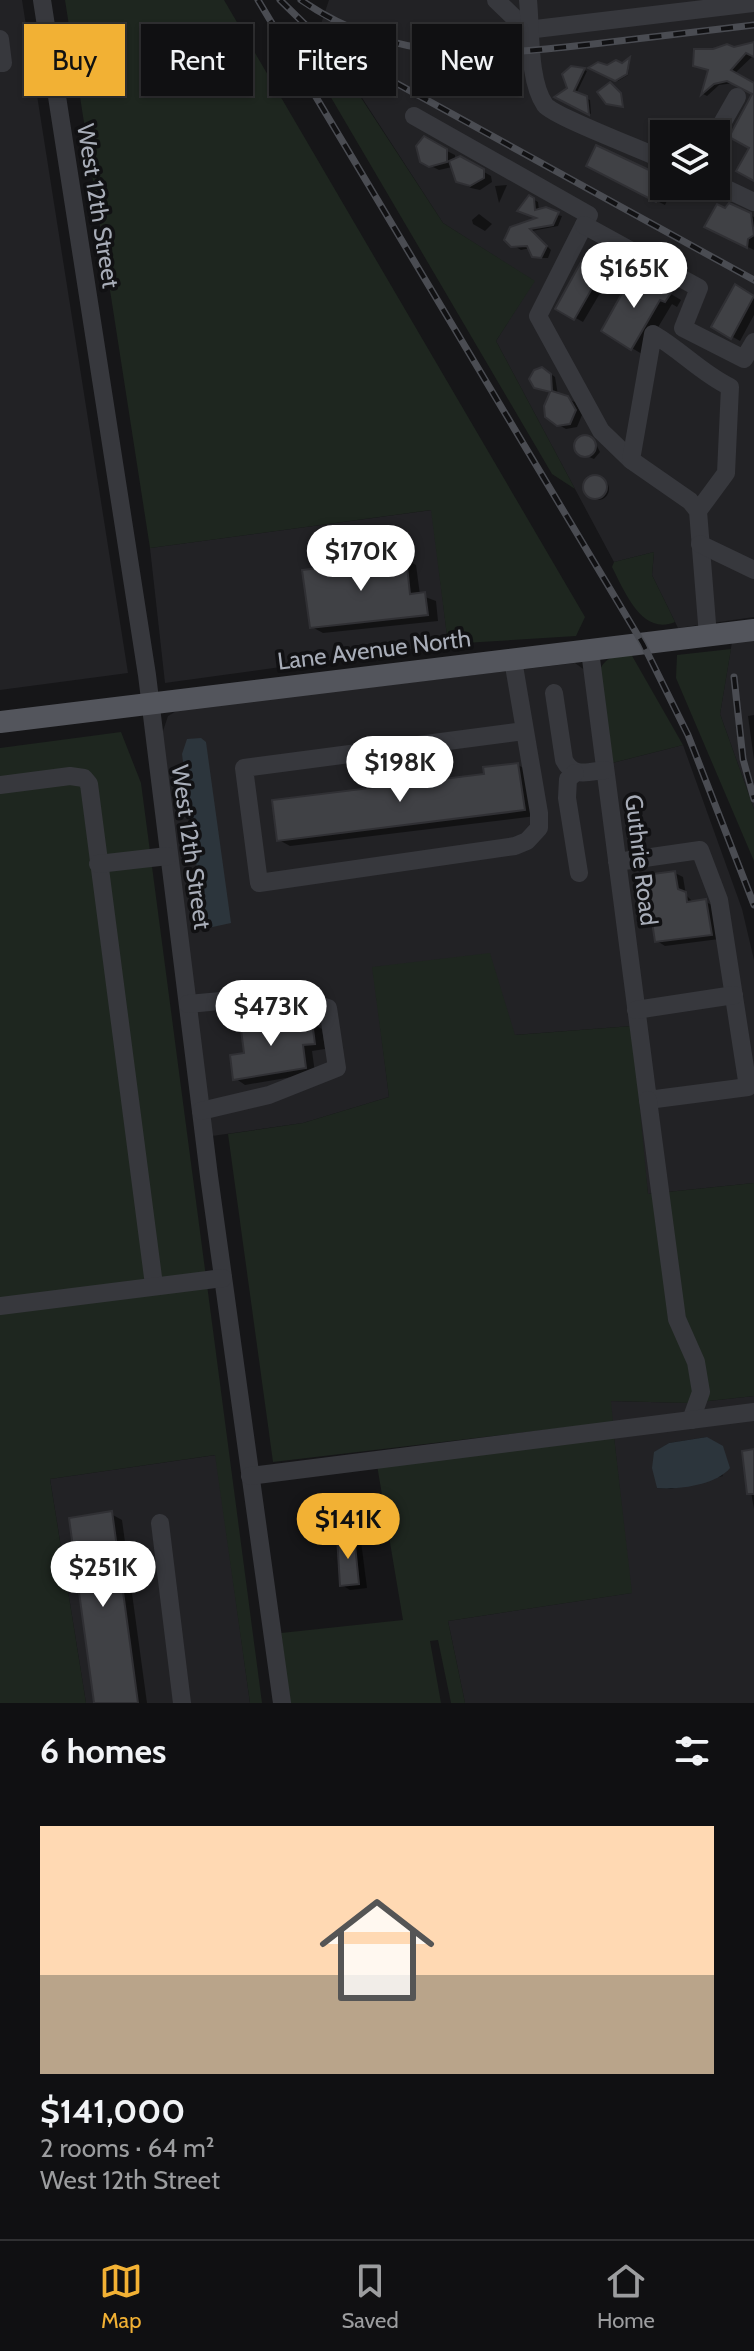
<!DOCTYPE html>
<meta charset="utf-8">
<style>
:root{--surface:#101012;--page:#19191b;--text:#f1f3f6;--muted:#9c9d9f;--line:#303032;--accent:#f2b134}
body{margin:0;font-family:Cabin,sans-serif;background:var(--page);color:var(--text);height:100vh;display:flex;flex-direction:column;font-size:30px;white-space:nowrap}
*{box-sizing:border-box;margin:0}
p{font-size:26px;color:var(--muted)}
.icon{flex:none;width:44px;height:44px;fill:none;stroke:currentColor;stroke-width:2;stroke-linecap:round;stroke-linejoin:round}
.map{position:relative;height:1703px;overflow:hidden}
.panel{display:flex;flex-direction:column;background:var(--surface);flex:1}
.panel>*{flex:none}
.hud{position:absolute;left:24px;top:24px;width:706px;height:72px;display:flex;gap:16px}
.tools{position:absolute;left:650px;top:120px;display:grid;gap:16px}
.tools a{display:grid;place-items:center;width:80px;height:80px;border-radius:0px;background:var(--surface);box-shadow:0 2px 6px #0004,0 0 0 2px var(--line);font-size:40px}
.price{position:absolute;translate:-50% -68px;padding:0 18px;border-radius:28px;background:#fff;color:#222;font-size:26px;line-height:52px;filter:drop-shadow(0 2px 4px #0008)}
.price::after{content:'';position:absolute;left:50%;top:48px;width:24px;height:18px;margin-left:-12px;background:inherit;clip-path:polygon(0 0,100% 0,50% 100%)}
.price.active{background:var(--accent);color:#111}
ul{padding:0;list-style:none}
li{display:grid;align-content:center;gap:16px;height:424px;padding:0 40px}
li+li{border-top:2px solid var(--line)}
li span{display:grid;place-items:center;height:248px;border-radius:0px;color:#555}
li>.icon{margin-inline-start:auto}
span .icon{width:144px;height:144px;fill:#fffc;stroke-width:1}
li b{font-size:34px}
h2{display:flex;justify-content:space-between;align-items:center;height:96px;padding:0 40px;font-size:34px}
.pill{padding:0 28px;border-radius:0px;background:var(--surface);box-shadow:0 2px 6px #0004,0 0 0 2px var(--line);font-size:28px;line-height:72px}
.pill.active{background:var(--accent);color:#111}
.menu{display:flex;justify-content:space-around;align-items:center;height:112px;border-top:2px solid var(--line);background:var(--surface);font-size:22px;color:var(--muted)}
.menu a{display:grid;justify-items:center;gap:4px}
.menu .active{color:var(--accent)}
.map>svg:first-child{display:block}
.built{fill:#222225;fill-rule:evenodd}
.green{fill:#1e261f}
.water{fill:#2c353c}
.shadow{fill:#0007}
.building{fill:#404145;stroke:#303034;stroke-width:2}
.lines{fill:none;stroke-linecap:round;stroke-linejoin:round}
.minor{stroke:#37383d;stroke-width:18}
.major{stroke:#53555c;stroke-width:22}
.rail-casing{stroke:#4a4c52;stroke-width:7}
.rail{stroke:#111113;stroke-width:4;stroke-dasharray:12;stroke-linecap:butt}
.labels{text-anchor:middle;stroke-width:7;stroke-linejoin:round;paint-order:stroke}
.street-label{font-size:24px;fill:#a8adb8;stroke:#111113}
</style>
<div class="map">
<svg width="754" height="1703" viewBox="0 0 754 1703">
<rect width="100%" height="100%" fill="#161618"/>
<g class="built">
<polygon points="0,0 22,0 128,673 0,690"/>
<path d="M 329,0 L 754,0 L 754,617 L 678,628 L 652,575 L 654,552 L 614,562 L 496,341 L 534,281 L 443,223 L 353,84 L 309,60 ZM 664,134 L 716,134 L 716,186 L 664,186 Z"/>
<polygon points="432,510 448,644 165,683 150,548"/>
<polygon points="754,639 754,809 720,714 732,642"/>
<polygon points="575,663 586,671 632,1026 514,1035 373,967 389,1097 303,1123 212,1136 161,737 168,716 178,710"/>
<polygon points="683,745 742,909 754,960 754,1183 648,1194 636,1097 651,1083 612,763"/>
<path d="M 754,1396 L 754,1703 L 465,1703 L 448,1621 L 631,1593 L 610,1401 L 690,1403 ZM 707,1437 L 723,1476 L 672,1489 L 657,1488 L 655,1452 L 669,1443 Z"/>
<polygon points="216,1455 250,1703 86,1703 50,1479"/>
</g>
<g class="green">
<polygon points="65,0 224,0 585,617 576,636 448,644 431,510 150,548"/>
<polygon points="309,60 352,84 443,223 535,281 496,341 575,489 552,474"/>
<path d="M 654,552 L 652,575 L 675,622 C 642,636 625,592 612,567 L 614,562 Z"/>
<polygon points="731,649 720,714 754,809 754,861 676,678 677,655"/>
<path d="M 631,654 L 683,745 L 612,763 L 598,676 C 603,657 613,656 631,654 Z"/>
<polygon points="121,732 141,783 262,1703 250,1703 215,1455 50,1479 86,1703 0,1703 0,748"/>
<polygon points="490,953 515,1035 632,1026 648,1194 754,1183 754,1396 690,1403 611,1401 613,1422 273,1462 228,1134 303,1123 389,1097 372,967"/>
<polygon points="614,1436 632,1593 448,1621 465,1703 451,1703 438,1640 430,1641 441,1703 290,1703 281,1633 403,1620 377,1465"/>
</g>
<g class="water">
<polygon points="201,738 206,742 231,923 208,928 204,923 182,754 187,739"/>
<path d="M 707,1437 L 723,1446 L 730,1468 C 716,1485 678,1490 657,1488 L 652,1468 L 654,1452 L 669,1443 Z"/>
</g>
<g class="shadow">
<polygon points="741,45 754,45 754,55 734,74 754,85 754,93 734,83 719,85 707,96 703,94 710,71"/>
<polygon points="630,59 628,75 618,81 592,68 607,67"/>
<polygon points="584,70 587,71 576,94 590,100 591,114 558,97 569,89 566,71"/>
<polygon points="423,139 455,155 455,160 460,158 491,176 492,182 480,190 471,188 462,183 452,167 439,170 421,161 417,152"/>
<polygon points="596,170 664,179 664,186 674,186 665,205"/>
<polygon points="507,185 499,203 495,186"/>
<polygon points="529,197 538,202 539,211 562,216 558,226 532,231 551,250 548,258 539,258 530,248 521,250 508,242 507,233 511,229 541,219 524,213"/>
<polygon points="729,206 754,217 754,250 714,230"/>
<polygon points="479,214 492,224 485,231 473,224 472,220"/>
<polygon points="583,263 609,278 583,322 558,308"/>
<polygon points="636,273 681,300 677,307 672,304 642,354 603,331"/>
<polygon points="735,287 754,297 754,315 740,341 714,326"/>
<polygon points="548,372 555,377 558,395 575,402 582,415 577,427 566,429 550,420 552,394 538,389"/>
<polygon points="579,437 594,440 600,452 594,459 577,452"/>
<circle cx="598" cy="489" r="11"/>
<polygon points="405,559 416,565 420,595 436,601 438,621 323,633 312,627 321,570 328,564 335,568"/>
<polygon points="754,715 754,760 748,716"/>
<polygon points="518,765 529,771 536,816 290,846 279,840"/>
<polygon points="675,873 683,877 686,895 694,903 706,902 714,906 719,939 665,946 657,941"/>
<polygon points="254,1014 264,1020 265,1030 312,1023 322,1029 325,1049 312,1051 315,1073 245,1085 235,1078 246,1055"/>
<polygon points="754,1451 754,1509 744,1452"/>
<polygon points="111,1514 122,1520 147,1703 96,1703"/>
<polygon points="353,1537 361,1541 367,1588 350,1590 342,1585"/>
</g>
<g class="building">
<polygon points="754,42 754,57 746,53 731,70 754,83 754,181 736,171 749,148 729,137 752,94 727,81 714,84 701,95 708,70 693,66 694,49 713,49 727,44 734,47"/>
<polygon points="630,57 627,74 615,81 588,68 598,62 607,65 616,60 622,63"/>
<polygon points="571,66 585,68 574,91 587,96 589,115 554,97 567,88 562,74"/>
<polygon points="610,82 621,93 623,107 606,104 597,92"/>
<polygon points="424,136 447,149 447,162 429,167 420,162 416,146"/>
<polygon points="596,145 664,177 664,187 656,202 586,166"/>
<polygon points="460,156 484,169 484,178 470,186 456,182 449,161"/>
<polygon points="529,195 534,198 535,210 546,207 559,212 553,225 530,229 547,246 541,258 532,257 527,246 511,247 504,240 510,227 536,218 517,211"/>
<polygon points="729,203 751,213 754,235 748,239 747,248 704,227 717,204 725,208"/>
<polygon points="582,260 602,271 574,320 555,309"/>
<polygon points="635,270 671,293 665,302 660,300 631,350 601,331"/>
<polygon points="735,284 754,296 731,339 711,327"/>
<polygon points="542,367 551,374 552,391 568,396 576,410 570,424 557,426 545,417 544,406 550,392 534,388 529,379 534,370"/>
<circle cx="585" cy="446" r="11"/>
<circle cx="595" cy="487" r="12"/>
<polygon points="406,557 410,594 425,592 428,615 310,628 302,570 318,568 318,563 328,562 329,567"/>
<polygon points="518,763 525,810 277,841 272,800 484,774 483,767"/>
<polygon points="675,871 678,889 686,892 687,902 706,899 712,935 655,942 645,875"/>
<polygon points="254,1012 256,1029 312,1021 315,1044 303,1045 306,1068 233,1080 230,1055 244,1053 239,1014"/>
<polygon points="754,1449 754,1494 747,1494 742,1451"/>
<polygon points="112,1511 130,1643 138,1703 94,1703 69,1518"/>
<polygon points="354,1535 359,1584 340,1586 337,1536"/>
</g>
<g class="lines">
<g class="minor">
<polyline points="42,0 147,675 209,1176 282,1703"/>
<polyline points="496,0 527,30 754,3"/>
<path d="M 528,0 C 531,29 528,81 545,105 C 555,117 643,150 664,160"/>
<polyline points="0,39 3,63 0,63"/>
<polyline points="414,116 589,215 538,316 601,431 631,460"/>
<polyline points="716,134 737,97"/>
<polyline points="716,184 754,202"/>
<polyline points="584,225 699,288 683,328 744,359 754,342"/>
<path d="M 698,511 L 726,473 L 730,387 C 701,373 681,350 653,334 L 631,460 L 690,501 L 698,511 L 708,636"/>
<polyline points="700,544 754,570"/>
<path d="M 590,651 C 609,800 629,950 648,1100 L 748,1087 L 719,900 L 700,850 L 617,862"/>
<polyline points="513,660 539,813 539,828 527,841 515,846 259,883 244,768 524,731"/>
<path d="M 554,693 L 564,760 C 573,778 587,772 605,770"/>
<polyline points="575,773 568,779 567,798 579,873"/>
<polyline points="0,785 70,776 84,778 89,784 154,1285"/>
<polyline points="98,864 168,856"/>
<polyline points="188,1004 286,995 328,1008 337,1068 269,1095 201,1111"/>
<polyline points="636,1010 734,995"/>
<polyline points="648,1100 677,1319 696,1362 701,1392 691,1420"/>
<polyline points="0,1306 223,1278"/>
<polyline points="250,1476 754,1412"/>
<polyline points="160,1523 182,1703"/>
</g>
<polyline class="major" points="0,722 754,630"/>
<g class="rail-casing">
<g id="rail">
<polyline points="258,0 643,644 688,735 754,905"/>
<polyline points="280,0 320,39 345,55 754,280"/>
<path d="M 301,0 C 396,66 492,56 602,43 C 652,37 703,31 754,25"/>
<polyline points="734,677 743,759 754,799"/>
</g>
</g>
<use href="#rail" class="rail"/>
</g>
<g class="labels">
<g class="street-label">
<text transform="translate(98 206) rotate(81)" y="8">West 12th Street</text>
<text transform="translate(374 650) rotate(-7)" y="8">Lane Avenue North</text>
<text transform="translate(191 847) rotate(82)" y="8">West 12th Street</text>
<text transform="translate(641 860) rotate(83)" y="8">Guthrie Road</text>
</g>
</g>
</svg>
<div class="tools">
<a><svg class="icon" aria-label="layers" viewBox="0 0 24 24"><path d="M12 4l9 5-9 5-9-5zM3 14l9 5 9-5"/></svg></a>
</div>
<b class="price" style="left:634px;top:310px">$165K</b>
<b class="price" style="left:361px;top:593px">$170K</b>
<b class="price" style="left:400px;top:804px">$198K</b>
<b class="price" style="left:271px;top:1048px">$473K</b>
<b class="price active" style="left:348px;top:1561px">$141K</b>
<b class="price" style="left:103px;top:1609px">$251K</b>
<div class="hud">
<a class="pill active">Buy</a>
<a class="pill">Rent</a>
<a class="pill">Filters</a>
<a class="pill">New</a>
</div>
</div>
<section class="panel">
<h2>6 homes<svg class="icon" aria-label="filters" viewBox="0 0 24 24"><path d="M4 7h16M4 17h16"/><circle cx="9" cy="7" r="2"/><circle cx="15" cy="17" r="2"/></svg></h2>
<ul>
<li><span style="background:linear-gradient(#ffd9b3 60%,#b9a48a 0)"><svg class="icon" aria-label="home" viewBox="0 0 24 24"><path d="M3 11l9-7 9 7M6 9v11h12V9"/></svg></span><div><b>$141,000</b><p>2 rooms · 64 m²</p><p>West 12th Street</p></div></li>
</ul>
</section>
<nav class="menu">
<a class="active"><svg class="icon" aria-label="map" viewBox="0 0 24 24"><path d="M3 6l6-2 6 2 6-2v14l-6 2-6-2-6 2zM9 4v14M15 6v14"/></svg>Map</a>
<a><svg class="icon" aria-label="saved" viewBox="0 0 24 24"><path d="M7 4h10v16l-5-4-5 4z"/></svg>Saved</a>
<a><svg class="icon" aria-label="home" viewBox="0 0 24 24"><path d="M3 11l9-7 9 7M6 9v11h12V9"/></svg>Home</a>
</nav>
